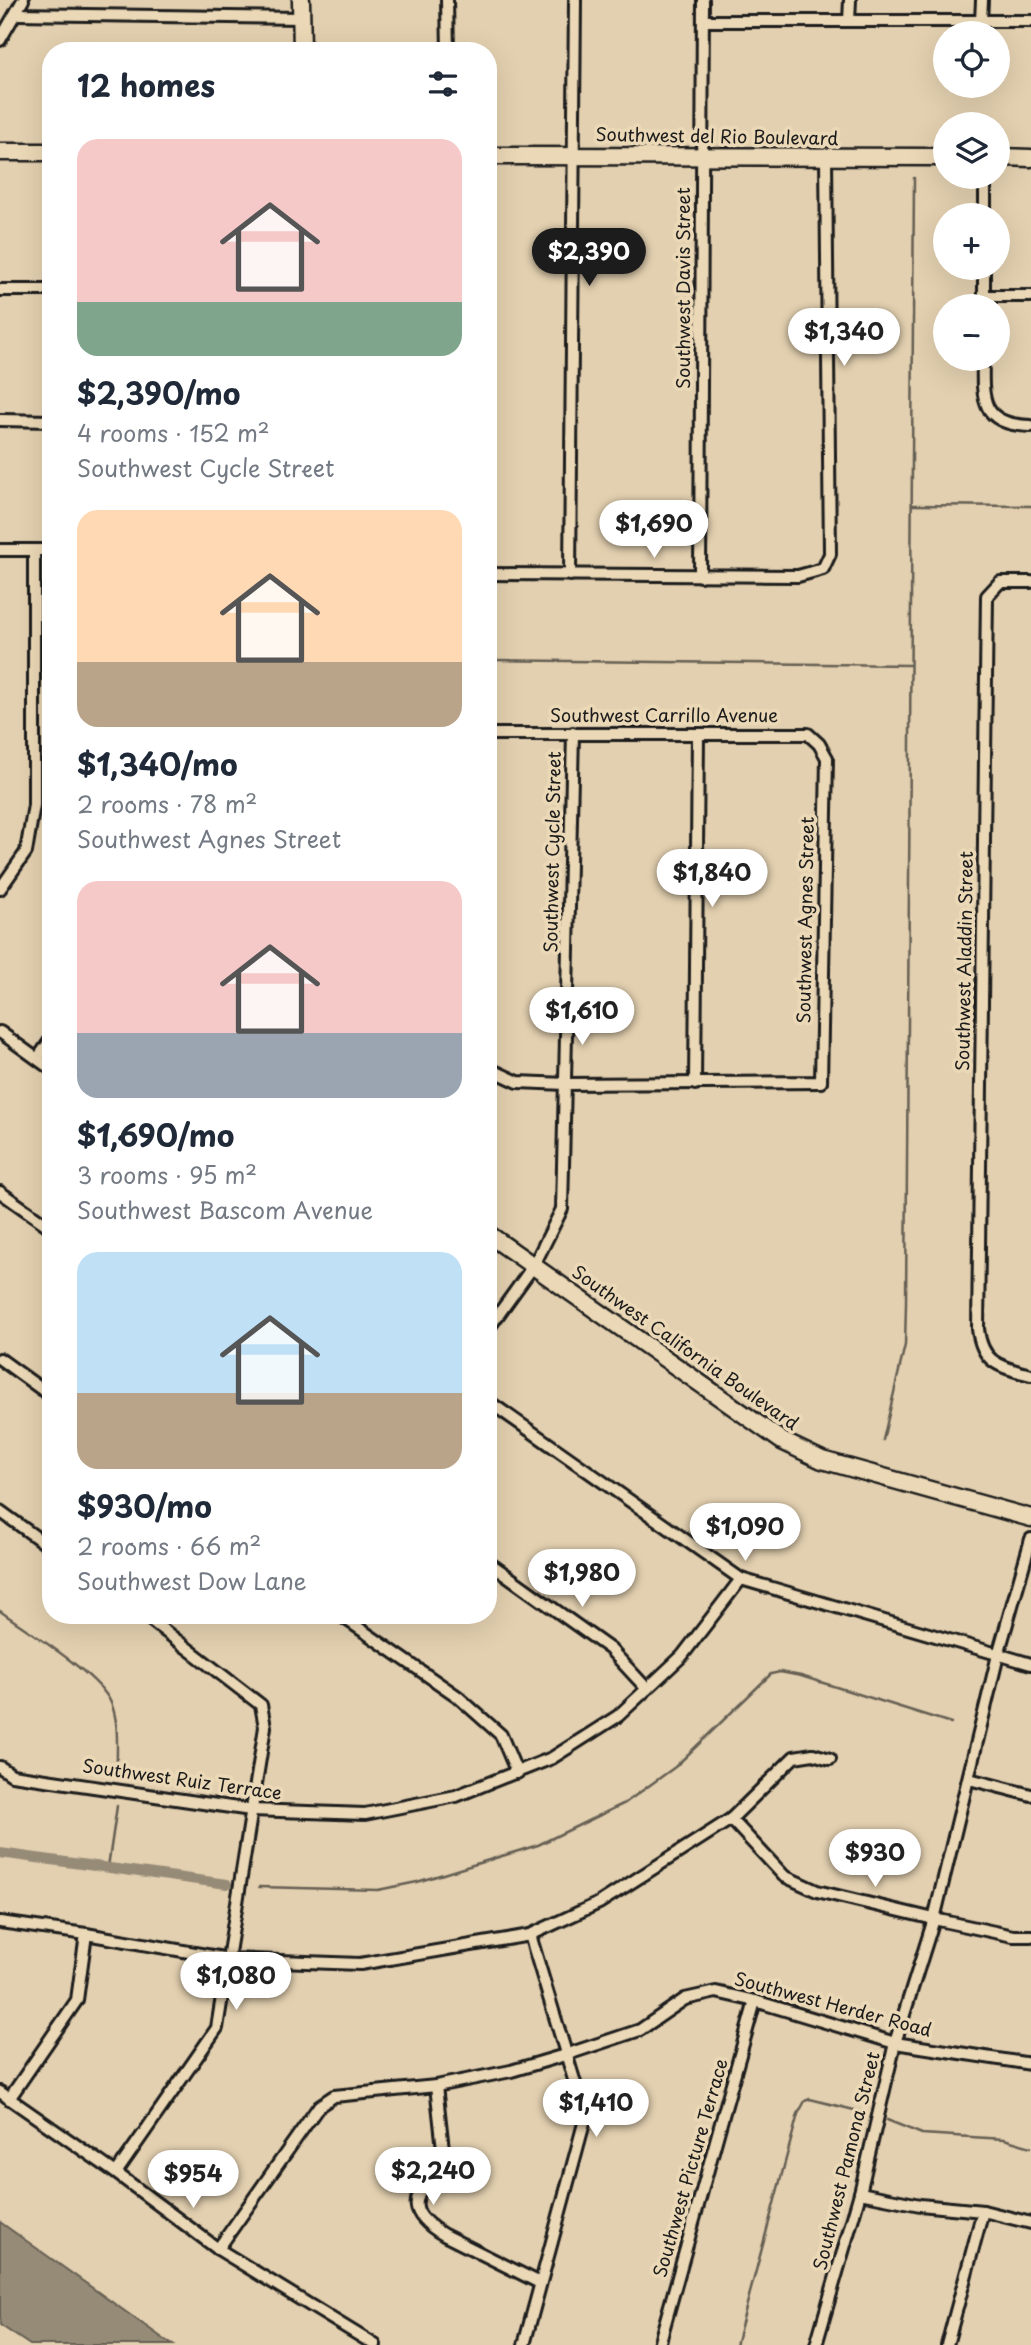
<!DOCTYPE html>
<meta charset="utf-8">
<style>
:root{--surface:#fff;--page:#f2f2f3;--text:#1f2937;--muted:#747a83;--accent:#1c1c1c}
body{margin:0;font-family:"Playpen Sans",sans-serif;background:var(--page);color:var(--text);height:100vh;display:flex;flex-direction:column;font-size:26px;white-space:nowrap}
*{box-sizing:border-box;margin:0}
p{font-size:23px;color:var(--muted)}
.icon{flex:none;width:38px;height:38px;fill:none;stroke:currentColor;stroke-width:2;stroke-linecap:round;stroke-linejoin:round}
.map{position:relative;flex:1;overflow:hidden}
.side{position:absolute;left:42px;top:42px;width:455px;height:1582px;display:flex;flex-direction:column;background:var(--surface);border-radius:28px;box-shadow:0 7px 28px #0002}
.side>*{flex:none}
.buttons{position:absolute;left:933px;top:21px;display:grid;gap:14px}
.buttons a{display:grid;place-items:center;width:77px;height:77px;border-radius:50%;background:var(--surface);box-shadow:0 7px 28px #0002;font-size:35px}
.price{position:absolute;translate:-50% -60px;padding:0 16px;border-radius:24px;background:#fff;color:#222;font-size:23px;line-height:46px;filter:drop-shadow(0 2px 4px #0008)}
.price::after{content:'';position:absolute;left:50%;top:42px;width:21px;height:16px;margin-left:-10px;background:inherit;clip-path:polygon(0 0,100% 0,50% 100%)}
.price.selected{background:var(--accent);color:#fff}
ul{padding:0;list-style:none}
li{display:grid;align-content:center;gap:14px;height:371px;padding:0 35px}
li span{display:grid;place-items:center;height:217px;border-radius:21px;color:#555}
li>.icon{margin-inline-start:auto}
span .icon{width:126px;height:126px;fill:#fffc;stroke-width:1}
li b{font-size:30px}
h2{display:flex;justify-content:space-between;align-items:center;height:84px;padding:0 35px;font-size:30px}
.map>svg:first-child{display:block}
.water{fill:#968b77;stroke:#655f53;stroke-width:2}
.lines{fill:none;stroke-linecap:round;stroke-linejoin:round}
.stream{stroke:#655f53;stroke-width:2.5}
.canal{stroke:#968b77;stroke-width:10}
.street-casing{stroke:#1c1c1c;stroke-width:16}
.secondary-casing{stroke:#1c1c1c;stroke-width:21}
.street{stroke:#ebd8b6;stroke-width:10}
.secondary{stroke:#ebd8b6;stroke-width:16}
.labels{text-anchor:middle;stroke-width:7;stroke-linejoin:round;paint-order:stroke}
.street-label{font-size:18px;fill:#1c1c1c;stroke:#ebd8b6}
</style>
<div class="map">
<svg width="1031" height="2345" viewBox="0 0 1031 2345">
<rect width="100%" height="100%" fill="#e3d0b0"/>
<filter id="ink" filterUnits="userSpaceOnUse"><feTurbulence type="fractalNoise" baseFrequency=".0143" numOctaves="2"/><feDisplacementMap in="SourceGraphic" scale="14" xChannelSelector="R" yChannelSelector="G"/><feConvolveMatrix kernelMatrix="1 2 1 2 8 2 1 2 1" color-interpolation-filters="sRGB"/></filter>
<g filter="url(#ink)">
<polygon class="water" points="0,2222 168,2342 173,2345 30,2345 0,2325"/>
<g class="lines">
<g class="stream">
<polyline points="912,505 1031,506"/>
<polyline points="488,660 910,665"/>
<polyline points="883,1440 905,1345 906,1303 914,178"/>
<path d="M 0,1611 C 26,1630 100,1675 111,1703 C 120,1724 116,1750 117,1773"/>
<polyline points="108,1867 117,1806"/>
<polyline points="259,1887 378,1890 417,1882 538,1845 625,1803 675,1767 771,1674 780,1672 801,1676 951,1723"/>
<polyline points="887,2120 922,2134 1004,2139 1031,2147"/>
<polyline points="736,2345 798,2114 805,2101 810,2099 862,2112"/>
</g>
<polyline class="canal" points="0,1853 227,1884"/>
<g class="street-casing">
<g id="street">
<polyline points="447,0 448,51"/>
<polyline points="16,14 301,18"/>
<polyline points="703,21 1031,21"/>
<polyline points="849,21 850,0"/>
<polyline points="981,21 982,0"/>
<polyline points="0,40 23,0"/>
<polyline points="985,215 985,177"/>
<polyline points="0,290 51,290"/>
<polyline points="984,296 1031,296"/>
<polyline points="984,306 984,268"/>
<path d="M 983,359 C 982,400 981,425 1031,426"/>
<polyline points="0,420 51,421"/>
<polyline points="0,550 51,550"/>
<polyline points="488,574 798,576 823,569 830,554 826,158"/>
<polyline points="570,575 575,0"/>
<polyline points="700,576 703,0"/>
<path d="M 1031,582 L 1000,582 L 987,596 L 978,1329 C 982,1364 1001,1367 1031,1375"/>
<polyline points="488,734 808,734 819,744 827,758 821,1082 566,1084 518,1082 488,1068"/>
<polyline points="0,889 26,852 34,805 34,550"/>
<polyline points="0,1032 51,1069"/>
<polyline points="38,1058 51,1039"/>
<polyline points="695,1084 698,734"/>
<polyline points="0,1192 51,1228"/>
<polyline points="488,1329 534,1265 562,1209 573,733"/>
<polyline points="0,1359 51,1396"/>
<polyline points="488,1401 741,1579 1031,1664"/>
<polyline points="0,1511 51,1548"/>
<polyline points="488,1562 610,1649 647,1689"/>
<polyline points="340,1615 457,1696 501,1735 517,1773"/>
<polyline points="0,1767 12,1775 251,1810 365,1814 456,1796 552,1758 618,1716 682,1656 741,1579"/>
<polyline points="969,1779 1031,1795"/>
<polyline points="731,1819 784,1876 817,1891 934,1919 1013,1936 1031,1936"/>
<polyline points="0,1922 86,1934 229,1959 360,1964 530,1935 599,1903 731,1819 794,1757 813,1754 830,1759"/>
<path d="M 436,2086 L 443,2149 C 432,2188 389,2202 444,2235 L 540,2283"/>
<polyline points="0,2092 116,2173 218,2249 375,2345"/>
<polyline points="9,2099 77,2000 86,1934"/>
<polyline points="116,2173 217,2028 265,1727 261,1705 144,1615"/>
<polyline points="860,2193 920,2205 983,2211 1031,2223"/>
<polyline points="218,2249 319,2106 334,2096 436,2086 511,2071 565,2055 640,2030 685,1999 716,1992 755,2001 895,2043 1031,2064"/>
<polyline points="524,2345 584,2123 582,2106 530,1935"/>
<polyline points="659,2345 755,2001"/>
<polyline points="816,2345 860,2193 895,2043 934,1919 998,1655 1031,1539"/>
<polyline points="947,2345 983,2211"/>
</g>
</g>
<g class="secondary-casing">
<g id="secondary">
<polyline points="301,0 302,51"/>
<polyline points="0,152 51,152"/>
<polyline points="488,156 945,157"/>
<polyline points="998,157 1031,158"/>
<polyline points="488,1234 782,1441 822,1460 1031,1518"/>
</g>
</g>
<use href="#street" class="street"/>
<use href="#secondary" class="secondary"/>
</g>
</g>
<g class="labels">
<g class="street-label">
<text transform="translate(717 137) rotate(1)" y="6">Southwest del Rio Boulevard</text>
<text transform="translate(684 288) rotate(-90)" y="6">Southwest Davis Street</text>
<text x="664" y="722">Southwest Carrillo Avenue</text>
<text transform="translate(553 852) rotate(-89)" y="6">Southwest Cycle Street</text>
<text transform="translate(806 920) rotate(-89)" y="6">Southwest Agnes Street</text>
<text transform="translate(965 961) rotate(-89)" y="6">Southwest Aladdin Street</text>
<text transform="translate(685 1348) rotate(35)" y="6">Southwest California Boulevard</text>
<text transform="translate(182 1780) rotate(8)" y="6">Southwest Ruiz Terrace</text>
<text transform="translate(833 2005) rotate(15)" y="6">Southwest Herder Road</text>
<text transform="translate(847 2161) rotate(-76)" y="6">Southwest Pamona Street</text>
<text transform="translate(691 2168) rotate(-74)" y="6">Southwest Picture Terrace</text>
</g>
</g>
</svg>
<div class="buttons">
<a><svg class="icon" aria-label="locate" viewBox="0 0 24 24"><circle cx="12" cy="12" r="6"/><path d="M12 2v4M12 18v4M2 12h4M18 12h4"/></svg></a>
<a><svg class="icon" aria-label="layers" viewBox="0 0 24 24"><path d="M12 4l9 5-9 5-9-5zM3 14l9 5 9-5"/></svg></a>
<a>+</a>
<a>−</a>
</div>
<b class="price selected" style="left:589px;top:288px">$2,390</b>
<b class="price" style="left:844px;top:368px">$1,340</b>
<b class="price" style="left:654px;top:560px">$1,690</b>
<b class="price" style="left:712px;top:909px">$1,840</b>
<b class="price" style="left:582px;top:1047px">$1,610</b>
<b class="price" style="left:745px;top:1563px">$1,090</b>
<b class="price" style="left:582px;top:1609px">$1,980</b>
<b class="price" style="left:875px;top:1889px">$930</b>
<b class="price" style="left:236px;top:2012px">$1,080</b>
<b class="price" style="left:596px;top:2139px">$1,410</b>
<b class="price" style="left:433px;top:2207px">$2,240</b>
<b class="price" style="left:193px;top:2210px">$954</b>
<section class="side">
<h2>12 homes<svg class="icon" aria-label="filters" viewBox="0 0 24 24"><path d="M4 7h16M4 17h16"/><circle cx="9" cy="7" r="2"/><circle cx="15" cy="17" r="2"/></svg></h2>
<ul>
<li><span style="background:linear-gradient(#f6c9c9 75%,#7fa58c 0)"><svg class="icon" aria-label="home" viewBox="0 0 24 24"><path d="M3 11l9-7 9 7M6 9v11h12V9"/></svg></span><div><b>$2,390/mo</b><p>4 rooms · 152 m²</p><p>Southwest Cycle Street</p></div></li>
<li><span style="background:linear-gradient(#ffd9b3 70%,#b9a48a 0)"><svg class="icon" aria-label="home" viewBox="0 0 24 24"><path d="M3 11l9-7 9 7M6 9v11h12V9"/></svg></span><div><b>$1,340/mo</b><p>2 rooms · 78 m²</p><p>Southwest Agnes Street</p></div></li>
<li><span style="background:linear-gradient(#f6c9c9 70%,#9aa5b1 0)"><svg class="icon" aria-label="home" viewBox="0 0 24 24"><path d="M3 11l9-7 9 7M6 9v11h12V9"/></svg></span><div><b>$1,690/mo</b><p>3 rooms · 95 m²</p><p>Southwest Bascom Avenue</p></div></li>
<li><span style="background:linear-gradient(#bfe0f5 65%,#b9a48a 0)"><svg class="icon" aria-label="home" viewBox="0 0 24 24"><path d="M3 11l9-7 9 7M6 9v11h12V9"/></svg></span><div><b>$930/mo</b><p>2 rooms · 66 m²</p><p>Southwest Dow Lane</p></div></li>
</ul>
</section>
</div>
